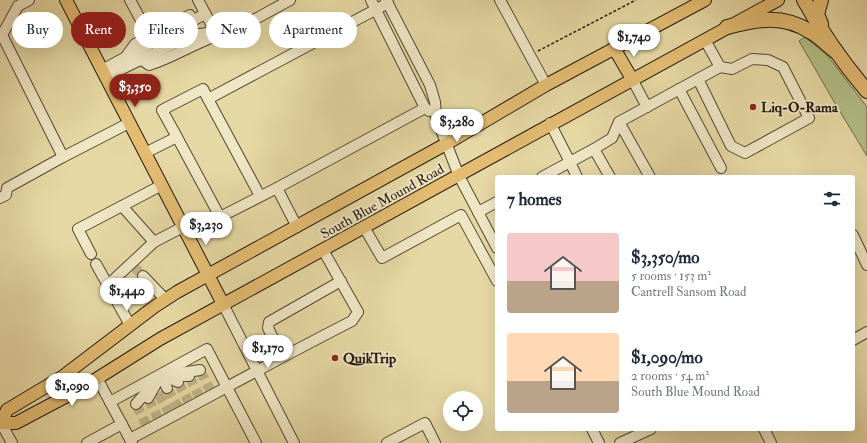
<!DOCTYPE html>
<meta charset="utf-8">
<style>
:root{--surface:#fff;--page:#f2f2f3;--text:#1f2937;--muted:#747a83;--accent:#8f2418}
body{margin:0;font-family:"IM FELL Double Pica",serif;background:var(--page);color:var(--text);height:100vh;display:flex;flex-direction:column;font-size:15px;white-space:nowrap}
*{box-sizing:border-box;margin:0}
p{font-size:13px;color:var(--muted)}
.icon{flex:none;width:22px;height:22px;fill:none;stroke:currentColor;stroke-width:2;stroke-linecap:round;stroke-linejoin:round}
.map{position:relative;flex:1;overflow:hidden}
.drawer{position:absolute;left:495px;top:175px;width:360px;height:256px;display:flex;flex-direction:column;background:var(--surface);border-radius:4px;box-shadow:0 4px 16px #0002}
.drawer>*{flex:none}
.banner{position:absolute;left:12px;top:12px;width:380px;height:36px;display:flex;gap:8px}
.controls{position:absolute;left:443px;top:391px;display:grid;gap:8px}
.controls a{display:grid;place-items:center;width:40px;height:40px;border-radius:50%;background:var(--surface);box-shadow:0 4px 16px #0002;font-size:20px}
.price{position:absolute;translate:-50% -34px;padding:0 9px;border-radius:14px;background:#fff;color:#222;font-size:13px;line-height:26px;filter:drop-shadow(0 1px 2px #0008)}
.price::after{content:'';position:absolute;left:50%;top:24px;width:12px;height:9px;margin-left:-6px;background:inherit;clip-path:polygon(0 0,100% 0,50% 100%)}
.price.selected{background:var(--accent);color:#fff}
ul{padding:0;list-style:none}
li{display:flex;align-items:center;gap:12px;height:100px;padding:0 12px}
li span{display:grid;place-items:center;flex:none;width:112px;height:80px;border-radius:4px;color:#555}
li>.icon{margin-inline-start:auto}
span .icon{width:48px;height:48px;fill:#fffc;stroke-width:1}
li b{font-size:17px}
h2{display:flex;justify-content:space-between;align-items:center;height:48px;padding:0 12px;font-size:17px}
.chip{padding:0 14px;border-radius:18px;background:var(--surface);box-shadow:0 4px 16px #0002;font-size:14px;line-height:36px}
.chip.selected{background:var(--accent);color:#fff}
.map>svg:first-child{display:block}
.green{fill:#b3bf87;stroke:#6c6c4c}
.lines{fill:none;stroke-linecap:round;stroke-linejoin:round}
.minor-tunnel{stroke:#bfb286;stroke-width:10;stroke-dasharray:10 5;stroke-linecap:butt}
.minor-casing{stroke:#544835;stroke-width:12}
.major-casing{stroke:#241810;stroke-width:14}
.highway-casing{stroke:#241810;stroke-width:16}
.path{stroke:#241810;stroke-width:1.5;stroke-dasharray:3 2;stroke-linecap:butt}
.minor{stroke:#efe6c4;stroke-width:10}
.major{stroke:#e3bc72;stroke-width:12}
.highway{stroke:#e3bc72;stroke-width:14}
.poi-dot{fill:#8f2418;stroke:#efe6c4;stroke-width:1.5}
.labels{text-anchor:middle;stroke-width:4;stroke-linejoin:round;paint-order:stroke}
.poi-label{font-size:14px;font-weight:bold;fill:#241810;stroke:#efe6c4;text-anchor:start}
.street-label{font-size:14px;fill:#241810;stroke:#efe6c4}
</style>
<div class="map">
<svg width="867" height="443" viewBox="0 0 867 443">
<rect width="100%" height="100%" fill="#e6d8a4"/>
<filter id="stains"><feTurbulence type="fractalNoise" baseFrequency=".005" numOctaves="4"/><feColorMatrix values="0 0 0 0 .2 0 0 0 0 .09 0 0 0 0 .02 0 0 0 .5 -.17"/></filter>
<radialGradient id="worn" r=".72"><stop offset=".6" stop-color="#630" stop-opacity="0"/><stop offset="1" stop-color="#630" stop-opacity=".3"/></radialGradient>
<polygon class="green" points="805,37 827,55 867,107 867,156 836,105 799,41"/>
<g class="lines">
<g class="minor-tunnel">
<polyline points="134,267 143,276"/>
<polyline points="200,370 210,390"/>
<polyline points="189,376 199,396"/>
<polyline points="178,382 189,402"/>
<polyline points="167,388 178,407"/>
<polyline points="158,393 169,412"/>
<polyline points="148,398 158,418"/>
<polyline points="136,404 146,424"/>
</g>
<g class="minor-casing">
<g id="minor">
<polyline points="130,0 144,26"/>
<polyline points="198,0 219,39 290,0"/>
<polyline points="371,0 425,108 429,111"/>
<polyline points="386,0 430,85 435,102 436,117 459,176 497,248"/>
<polyline points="500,0 546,85"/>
<polyline points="0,34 2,35 18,6 29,0"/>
<polyline points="2,35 63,157 129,123"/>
<polyline points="127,55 135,44 190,15"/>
<path d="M 142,60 L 149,65 C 172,58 193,44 216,36"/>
<polyline points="102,70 205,14"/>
<polyline points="105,77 192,35 215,32"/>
<polyline points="632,79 647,107"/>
<polyline points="698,79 731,146 745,153 809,118 783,67 768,60 752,59 732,69 720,67"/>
<polyline points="679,89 721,168"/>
<polyline points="208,99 260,196"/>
<polyline points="550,123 570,162 594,149 610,177"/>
<polyline points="177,137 162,110 203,89 208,99 388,3"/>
<polyline points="594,149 612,138 619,122"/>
<polyline points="145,153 177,137 220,217 277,188"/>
<polyline points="542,177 570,162 577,177"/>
<polyline points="650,177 619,122 720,67 705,40"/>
<polyline points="162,185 122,206 154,242 183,227"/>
<polyline points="0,198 6,195 7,188 63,157"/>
<polyline points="478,212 497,202"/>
<polyline points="297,227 277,188 425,108"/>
<polyline points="364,227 382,258 461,215 497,281"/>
<polyline points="853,235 867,265"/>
<polyline points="91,254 78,229 122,206"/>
<polyline points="96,264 130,325"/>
<polyline points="143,276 165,299"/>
<polyline points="108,285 154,242"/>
<polyline points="223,304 294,443"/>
<polyline points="853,340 867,332"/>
<polyline points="282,356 268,328 269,322 341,281"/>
<polyline points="180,373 200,370"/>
<polyline points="161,375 167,388"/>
<polyline points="97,378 132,443"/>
<polyline points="178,382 161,375 189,376"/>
<polyline points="110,402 207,349 256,443"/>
<polyline points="136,404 161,375 148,398"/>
<polyline points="1,423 12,443"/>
<polyline points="592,429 599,443"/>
<polyline points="764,429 771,443"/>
<path d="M 130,439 C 204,400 277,359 352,321 L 358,312 L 323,250"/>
<polyline points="87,443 122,424"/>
<polyline points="387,443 425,423 435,443"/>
<polyline points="620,443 651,429"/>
</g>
</g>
<g class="major-casing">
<g id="major">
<polyline points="66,0 223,304"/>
<polyline points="614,48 632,79"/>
<polyline points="0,423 16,423 82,388 160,339 778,0"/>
<polyline points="1,423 7,410 62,377 154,307 177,292 446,144 546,85 705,0"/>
</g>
</g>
<g class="highway-casing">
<g id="highway">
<path d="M 804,0 C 822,33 843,63 867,91"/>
<polyline points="821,24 817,14 821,0"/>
<path d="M 727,27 C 758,19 783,14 811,32 C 820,37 827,45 835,51"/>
</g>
</g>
<polyline class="path" points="538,51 636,0"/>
<use href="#minor" class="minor"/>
<use href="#major" class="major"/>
<use href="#highway" class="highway"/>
</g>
<g class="poi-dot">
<circle cx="753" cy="107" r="4"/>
<circle cx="335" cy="358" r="4"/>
</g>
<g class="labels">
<g class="poi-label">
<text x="761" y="112">Liq-O-Rama</text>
<text x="343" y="363">QuikTrip</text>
</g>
<g class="street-label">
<text transform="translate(382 201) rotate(-29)" y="5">South Blue Mound Road</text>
</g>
</g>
<rect width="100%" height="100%" filter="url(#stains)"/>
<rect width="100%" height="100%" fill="url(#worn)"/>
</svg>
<div class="controls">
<a><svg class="icon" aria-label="locate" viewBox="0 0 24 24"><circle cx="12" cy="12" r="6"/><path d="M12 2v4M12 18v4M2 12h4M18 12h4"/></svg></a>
</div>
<b class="price" style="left:634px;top:58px">$1,740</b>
<b class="price selected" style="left:135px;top:108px">$3,350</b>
<b class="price" style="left:457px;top:143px">$3,280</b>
<b class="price" style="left:206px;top:246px">$3,230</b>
<b class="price" style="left:127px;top:312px">$1,440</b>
<b class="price" style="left:268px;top:369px">$1,170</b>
<b class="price" style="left:72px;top:407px">$1,090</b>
<div class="banner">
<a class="chip">Buy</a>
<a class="chip selected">Rent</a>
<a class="chip">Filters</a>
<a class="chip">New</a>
<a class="chip">Apartment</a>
</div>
<section class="drawer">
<h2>7 homes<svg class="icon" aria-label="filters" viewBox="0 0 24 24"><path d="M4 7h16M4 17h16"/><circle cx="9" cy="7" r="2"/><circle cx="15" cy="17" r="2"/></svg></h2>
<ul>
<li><span style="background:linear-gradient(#f6c9c9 60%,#b9a48a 0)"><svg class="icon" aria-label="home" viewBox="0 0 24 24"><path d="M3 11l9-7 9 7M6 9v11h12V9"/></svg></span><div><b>$3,350/mo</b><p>5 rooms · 153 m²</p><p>Cantrell Sansom Road</p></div></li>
<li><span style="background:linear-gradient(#ffd9b3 60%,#b9a48a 0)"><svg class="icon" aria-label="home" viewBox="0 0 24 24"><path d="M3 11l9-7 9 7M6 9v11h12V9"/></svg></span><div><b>$1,090/mo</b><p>2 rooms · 54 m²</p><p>South Blue Mound Road</p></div></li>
</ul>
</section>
</div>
